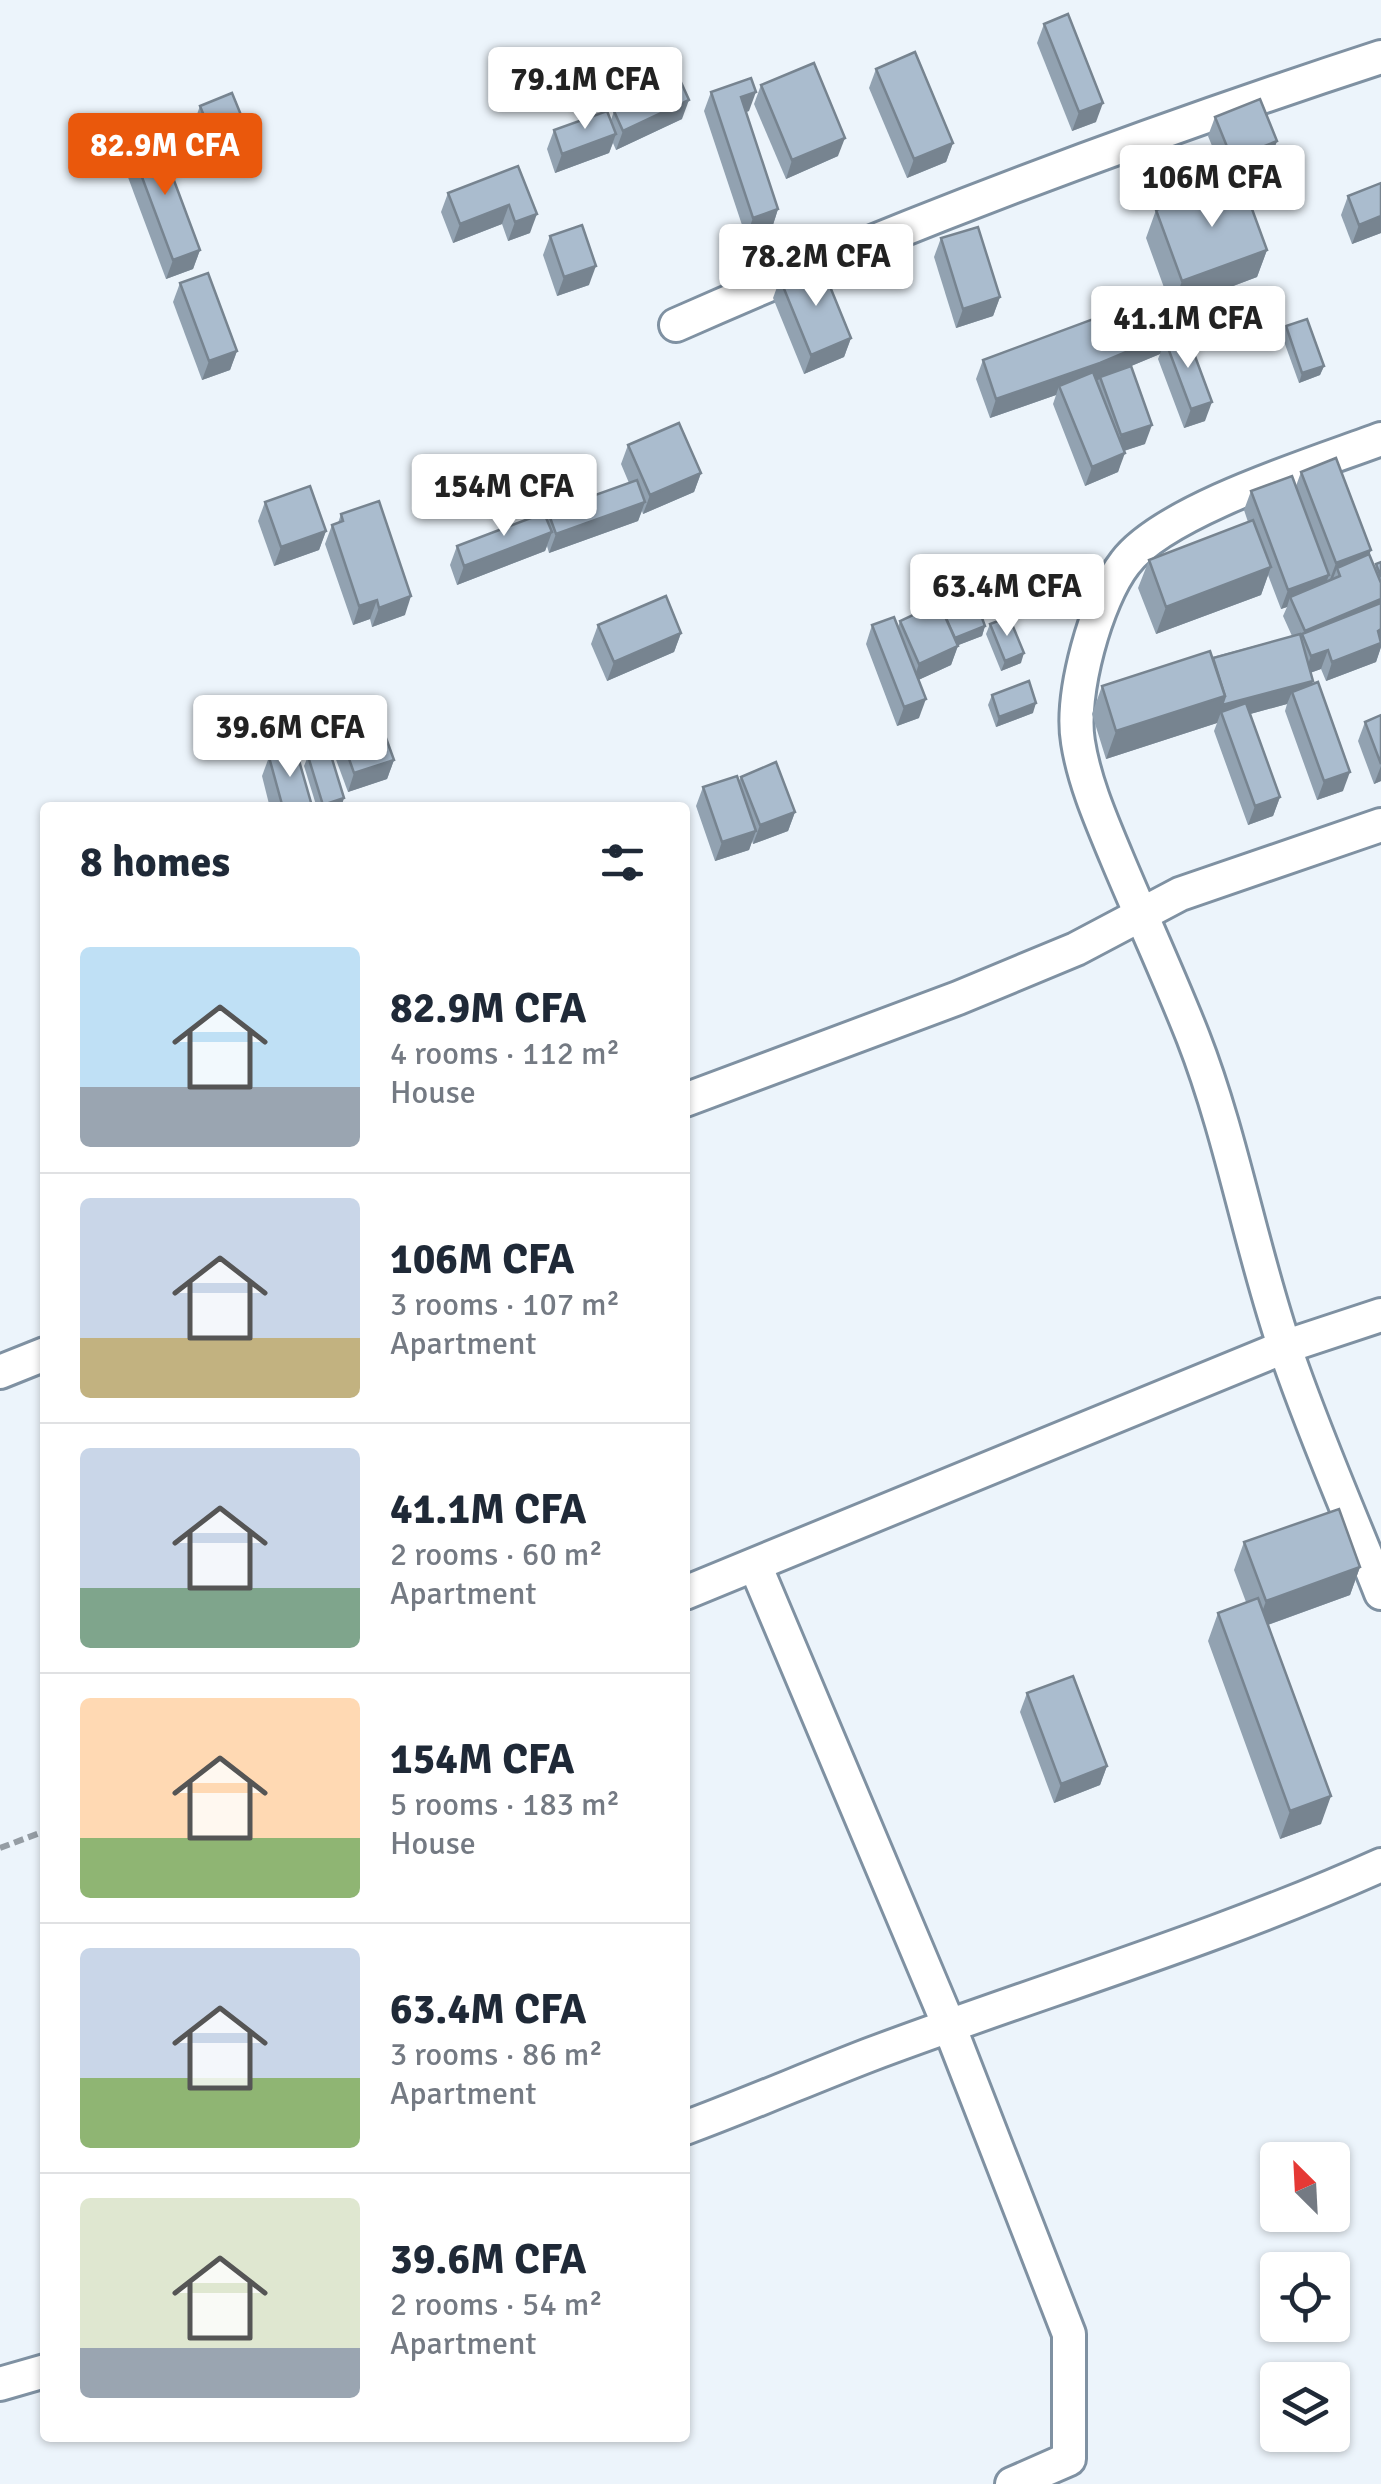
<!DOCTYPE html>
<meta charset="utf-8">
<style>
:root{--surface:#fff;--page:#f6f6f7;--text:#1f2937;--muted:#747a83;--line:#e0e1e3;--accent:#ea580c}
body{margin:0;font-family:Signika,sans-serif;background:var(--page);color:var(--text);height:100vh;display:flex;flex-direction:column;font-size:38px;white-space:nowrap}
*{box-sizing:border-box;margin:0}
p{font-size:32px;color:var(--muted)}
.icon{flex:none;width:55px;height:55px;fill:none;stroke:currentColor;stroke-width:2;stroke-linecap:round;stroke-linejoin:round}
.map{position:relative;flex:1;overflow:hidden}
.side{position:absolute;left:40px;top:802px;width:650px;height:1640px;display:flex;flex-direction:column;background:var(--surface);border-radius:10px;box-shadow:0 2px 8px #0004}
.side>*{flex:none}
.needle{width:65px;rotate:336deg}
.buttons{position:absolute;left:1260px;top:2142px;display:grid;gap:20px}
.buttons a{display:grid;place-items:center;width:90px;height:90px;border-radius:10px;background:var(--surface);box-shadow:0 2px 8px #0004;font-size:50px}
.price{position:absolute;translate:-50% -85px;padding:0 22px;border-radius:10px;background:#fff;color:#222;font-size:32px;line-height:65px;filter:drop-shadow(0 2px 5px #0008)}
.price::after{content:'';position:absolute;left:50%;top:60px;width:30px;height:22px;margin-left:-15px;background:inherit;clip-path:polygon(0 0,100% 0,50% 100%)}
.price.current{background:var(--accent);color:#fff}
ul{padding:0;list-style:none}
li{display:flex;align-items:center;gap:30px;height:250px;padding:0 40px}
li+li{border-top:2px solid var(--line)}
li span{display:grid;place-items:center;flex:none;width:280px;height:200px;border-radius:10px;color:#555}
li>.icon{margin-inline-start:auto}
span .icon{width:120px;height:120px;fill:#fffc;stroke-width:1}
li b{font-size:42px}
h2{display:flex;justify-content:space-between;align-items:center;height:120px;padding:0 40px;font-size:42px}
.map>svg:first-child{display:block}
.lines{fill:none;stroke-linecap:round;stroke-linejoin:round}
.minor-casing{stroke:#7f91a2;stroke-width:38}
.path{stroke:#959da4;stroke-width:6;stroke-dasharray:10 5;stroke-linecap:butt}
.minor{stroke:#fff;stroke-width:32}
.wall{fill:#92a2b1}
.shaded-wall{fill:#778490}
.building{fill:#aabcce;stroke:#778490;stroke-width:2.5}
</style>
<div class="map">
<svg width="1381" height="2484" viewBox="0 0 1381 2484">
<rect width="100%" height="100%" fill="#ecf4fb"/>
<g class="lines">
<g class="minor-casing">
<g id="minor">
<path d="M 676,325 C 906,223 1142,135 1381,57"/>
<path d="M 1381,439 C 1317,463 1164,510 1125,563 C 1096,600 1070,695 1078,742 C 1084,781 1101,820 1116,856 C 1141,916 1169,976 1193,1037 C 1232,1137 1250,1245 1285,1348 C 1313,1431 1349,1512 1381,1593"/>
<polyline points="685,1100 958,998 1076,949 1180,894 1381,825"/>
<polyline points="0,1372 45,1354"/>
<polyline points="755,1565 950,2028 1069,2334 1069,2459 1012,2484"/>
<polyline points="685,1593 1284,1347 1381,1315"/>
<path d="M 685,2128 C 747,2105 807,2079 869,2055 C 1039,1991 1214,1940 1381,1865"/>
<polyline points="0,2384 45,2371"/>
</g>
</g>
<polyline class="path" points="0,1848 45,1831"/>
<use href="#minor" class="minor"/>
</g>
<g class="wall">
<polygon points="1044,24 1096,122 1072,131 1037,43"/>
<polygon points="876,69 953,143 946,162 907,178 869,88"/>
<polygon points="761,85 838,156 786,179 754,104"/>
<polygon points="711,92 749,111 746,112 778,209 772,228 746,237 704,111"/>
<polygon points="200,106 250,137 243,156 211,169 193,125"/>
<polygon points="614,111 682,119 616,150 613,143 609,153 555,173 547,149 554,130 611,120"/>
<polygon points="1215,117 1277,141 1270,160 1225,178 1208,136"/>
<polygon points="130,145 200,250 193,269 166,279 123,164"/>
<polygon points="518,166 530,233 508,241 502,224 453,243 441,212 448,193"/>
<polygon points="1381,183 1381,233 1352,244 1341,215 1348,196"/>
<polygon points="1156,210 1267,250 1257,277 1173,309 1205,421 1184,428 1158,359 1160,354 1131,366 1145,444 1124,451 1118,472 1085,486 1053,404 1056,395 990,418 976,379 983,360 1166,293 1146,238"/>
<polygon points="550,236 589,285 557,296 543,255"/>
<polygon points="941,238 1000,297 993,316 956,328 934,257"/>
<polygon points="780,279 851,338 844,357 804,374 773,298"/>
<polygon points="180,283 237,351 230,370 202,380 173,302"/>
<polygon points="1286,326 1324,366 1320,375 1299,383 1282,336"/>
<polygon points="628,445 701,473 694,492 643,514 642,511 638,521 549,553 547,546 545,551 457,585 450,565 457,546 546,518 548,512 629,483 621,464"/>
<polygon points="1301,472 1369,555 1375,568 1376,564 1381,562 1381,647 1376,662 1326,681 1321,669 1310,673 1313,681 1311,684 1343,791 1317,800 1285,711 1287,704 1250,714 1280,797 1273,816 1248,825 1214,731 1217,723 1106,759 1092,714 1102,686 1292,636 1283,616 1287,607 1281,609 1268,575 1261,595 1156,634 1138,588 1149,560 1248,522 1244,510 1251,491 1296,486"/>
<polygon points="265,502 326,531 319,550 274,566 258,521"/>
<polygon points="341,514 405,615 372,627 370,619 353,625 325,544 332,525 338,523"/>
<polygon points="941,607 985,626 982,636 958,645 951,665 918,680 919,718 897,726 866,644 872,625 898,627 900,621"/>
<polygon points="990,624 1021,663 1001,671 986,634"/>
<polygon points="598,625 681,633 674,652 607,681 591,644"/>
<polygon points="992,695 1033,713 996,727 988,705"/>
<polygon points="1381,715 1381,781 1374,784 1358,741 1365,722"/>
<polygon points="335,719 394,760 387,779 348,792 328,738"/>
<polygon points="308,756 341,808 317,808 304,766"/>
<polygon points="269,757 312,806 311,808 270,808 262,776"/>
<polygon points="741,777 795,812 788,831 753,844 752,841 749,850 715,861 696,806 703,787 739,781"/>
<polygon points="1244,1542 1360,1567 1350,1595 1268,1625 1321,1824 1280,1839 1208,1641 1218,1613 1246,1602 1234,1570"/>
<polygon points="1027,1693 1107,1766 1100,1785 1054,1803 1020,1712"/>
</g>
<g class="shaded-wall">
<polygon points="756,92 749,111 734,116 741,97"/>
<polygon points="689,100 682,119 616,150 623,131"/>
<polygon points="1103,103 1096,122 1072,131 1079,112"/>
<polygon points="616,134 609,153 555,173 562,154"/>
<polygon points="250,137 243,156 211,169 218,150"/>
<polygon points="845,138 838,156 786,179 792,160"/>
<polygon points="1277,141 1270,160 1225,178 1232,159"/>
<polygon points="953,143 946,162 907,178 914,159"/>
<polygon points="509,205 502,224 453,243 460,224"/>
<polygon points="778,209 772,228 746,237 753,218"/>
<polygon points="537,214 530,233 508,241 515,222"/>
<polygon points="1381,216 1381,233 1352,244 1359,225"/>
<polygon points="200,250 193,269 166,279 173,260"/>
<polygon points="1267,250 1257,277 1172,309 1182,281"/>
<polygon points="596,266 589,285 557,296 564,277"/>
<polygon points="1000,297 993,316 956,328 963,309"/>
<polygon points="1181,329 1174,348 1165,340 1160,354 1093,382 1059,386 1056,395 990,418 996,399"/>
<polygon points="851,338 844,357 804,374 811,355"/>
<polygon points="237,351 230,370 202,380 209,361"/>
<polygon points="1324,366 1320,375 1299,383 1302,373"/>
<polygon points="1212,402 1205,421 1184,428 1191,409"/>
<polygon points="1152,425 1145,444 1114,454 1121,435"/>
<polygon points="1125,453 1118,472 1085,486 1092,467"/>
<polygon points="701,473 694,492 643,514 650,495"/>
<polygon points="645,502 638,521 549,553 556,534"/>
<polygon points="326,531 319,550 274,566 281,547"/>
<polygon points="552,532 545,551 457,585 464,566"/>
<polygon points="1371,550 1364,569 1340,576 1337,568 1332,581 1329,582 1336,563"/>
<polygon points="1271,567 1261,595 1156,634 1166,607"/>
<polygon points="1329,575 1322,594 1290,597 1287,607 1281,609 1288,590"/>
<polygon points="411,596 405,615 372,627 379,608"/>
<polygon points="1381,599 1381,612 1303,636 1305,631"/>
<polygon points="377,600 370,619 353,625 359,606"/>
<polygon points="985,626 982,636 951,648 954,639"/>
<polygon points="1381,629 1381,647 1376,662 1326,681 1332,662"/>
<polygon points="681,633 674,652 607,681 614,662"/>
<polygon points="958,646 951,665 912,683 919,664"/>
<polygon points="1328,650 1321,669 1304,675 1311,656"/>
<polygon points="1024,653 1021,663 1001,671 1005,661"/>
<polygon points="1313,681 1306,700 1292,692 1287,704 1225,721 1221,712 1217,723 1106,759 1116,731 1225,696"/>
<polygon points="926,699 919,718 897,726 904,707"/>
<polygon points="1036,703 1033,713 996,727 999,717"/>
<polygon points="394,760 387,779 348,792 354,773"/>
<polygon points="1381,766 1381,781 1374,784"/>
<polygon points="1350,772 1343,791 1317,800 1324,781"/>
<polygon points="1280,797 1273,816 1248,825 1255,806"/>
<polygon points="344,798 341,808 322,808 323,805"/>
<polygon points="795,812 788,831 753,844 760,825"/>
<polygon points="756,831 749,850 715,861 722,842"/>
<polygon points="1360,1567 1350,1595 1256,1629 1266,1601"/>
<polygon points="1107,1766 1100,1785 1054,1803 1061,1784"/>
<polygon points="1331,1796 1321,1824 1280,1839 1290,1811"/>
</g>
<g class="building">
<polygon points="1068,14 1103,103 1079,112 1044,24"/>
<polygon points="915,52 953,143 914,159 876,69"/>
<polygon points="814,63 845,138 792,160 761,85"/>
<polygon points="751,78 756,92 741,97 778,209 753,218 711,92"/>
<polygon points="680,80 689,100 623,131 614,111"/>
<polygon points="232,93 250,137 218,150 200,106"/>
<polygon points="1260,99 1277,141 1232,159 1215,117"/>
<polygon points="607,111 616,134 562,154 554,130"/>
<polygon points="157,135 200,250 173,260 130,145"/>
<polygon points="518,166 537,214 515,222 509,205 460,224 448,193"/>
<polygon points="1241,179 1267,250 1182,281 1156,210"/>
<polygon points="1381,183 1381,216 1359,225 1348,196"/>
<polygon points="582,225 596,266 564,277 550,236"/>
<polygon points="978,227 1000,297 963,309 941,238"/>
<polygon points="820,262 851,338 811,355 780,279"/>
<polygon points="208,273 237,351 209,361 180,283"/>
<polygon points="1166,292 1181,329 1100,363 996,399 983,360"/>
<polygon points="1307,319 1324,366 1302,373 1286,326"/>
<polygon points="1186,332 1212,402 1191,409 1165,340"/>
<polygon points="1131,366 1152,425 1121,435 1100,377"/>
<polygon points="1093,372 1125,453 1092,467 1059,386"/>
<polygon points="679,423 701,473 650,495 628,445"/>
<polygon points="1336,458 1371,550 1336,563 1301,472"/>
<polygon points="1292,476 1329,575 1288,590 1251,491"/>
<polygon points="637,480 645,502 556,534 548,512"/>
<polygon points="310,486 326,531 281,547 265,502"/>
<polygon points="379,501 411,596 379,608 377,600 359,606 332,525 343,521 341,514"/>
<polygon points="544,513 552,532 464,566 457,546"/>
<polygon points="1253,520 1271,567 1166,607 1149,560"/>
<polygon points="1369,554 1381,583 1381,599 1305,631 1290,597 1340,576 1337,568"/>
<polygon points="1381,562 1381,577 1376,564"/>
<polygon points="973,594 985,626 955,638 941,607"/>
<polygon points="666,596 681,633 614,662 598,625"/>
<polygon points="939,603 958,646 919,664 900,621"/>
<polygon points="1381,603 1381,629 1378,631 1381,643 1332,662 1328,650 1311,656 1302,634"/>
<polygon points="894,617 926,699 904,707 872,625"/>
<polygon points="1009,617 1024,653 1005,661 990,624"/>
<polygon points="1300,634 1313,681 1222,705 1225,696 1213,658"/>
<polygon points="1210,651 1225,696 1116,731 1102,686"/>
<polygon points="1029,681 1036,703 999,717 992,695"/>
<polygon points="1318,682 1350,772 1324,781 1292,692"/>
<polygon points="1246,703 1280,797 1255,806 1221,712"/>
<polygon points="374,705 394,760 354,773 335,719"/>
<polygon points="1381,715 1381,764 1365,722"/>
<polygon points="329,749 344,798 323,805 308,756"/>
<polygon points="296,750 312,806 283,808 269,757"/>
<polygon points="776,762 795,812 760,825 741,777"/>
<polygon points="737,776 756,831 722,842 703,787"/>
<polygon points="1339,1509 1360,1567 1266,1601 1244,1542"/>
<polygon points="1258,1598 1331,1796 1290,1811 1218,1613"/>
<polygon points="1073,1676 1107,1766 1061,1784 1027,1693"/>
</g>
</svg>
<div class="buttons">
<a><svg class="needle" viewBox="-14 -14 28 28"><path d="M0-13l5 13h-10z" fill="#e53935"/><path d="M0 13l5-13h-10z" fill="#747a83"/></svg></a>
<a><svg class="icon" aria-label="locate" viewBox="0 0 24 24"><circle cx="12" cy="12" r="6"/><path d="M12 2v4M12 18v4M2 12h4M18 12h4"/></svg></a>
<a><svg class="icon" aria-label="layers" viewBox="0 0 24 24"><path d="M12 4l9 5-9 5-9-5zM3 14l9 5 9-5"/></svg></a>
</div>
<b class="price" style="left:585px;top:132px">79.1M CFA</b>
<b class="price current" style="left:165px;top:198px">82.9M CFA</b>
<b class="price" style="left:1212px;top:230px">106M CFA</b>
<b class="price" style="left:816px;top:309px">78.2M CFA</b>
<b class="price" style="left:1188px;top:371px">41.1M CFA</b>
<b class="price" style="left:504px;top:539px">154M CFA</b>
<b class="price" style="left:1007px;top:639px">63.4M CFA</b>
<b class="price" style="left:290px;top:780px">39.6M CFA</b>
<section class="side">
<h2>8 homes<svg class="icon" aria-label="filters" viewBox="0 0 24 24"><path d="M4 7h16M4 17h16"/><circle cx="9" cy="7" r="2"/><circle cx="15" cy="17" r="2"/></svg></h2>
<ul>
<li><span style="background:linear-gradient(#bfe0f5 70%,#9aa5b1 0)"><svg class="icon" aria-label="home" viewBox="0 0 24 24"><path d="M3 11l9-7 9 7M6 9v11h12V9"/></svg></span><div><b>82.9M CFA</b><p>4 rooms · 112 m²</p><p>House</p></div></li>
<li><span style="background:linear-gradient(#c9d6e8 70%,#c2b280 0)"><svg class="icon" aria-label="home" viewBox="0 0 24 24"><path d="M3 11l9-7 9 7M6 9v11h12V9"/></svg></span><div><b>106M CFA</b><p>3 rooms · 107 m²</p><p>Apartment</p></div></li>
<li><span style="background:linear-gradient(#c9d6e8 70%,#7fa58c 0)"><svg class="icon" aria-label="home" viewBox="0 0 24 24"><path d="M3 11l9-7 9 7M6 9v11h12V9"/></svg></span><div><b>41.1M CFA</b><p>2 rooms · 60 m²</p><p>Apartment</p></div></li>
<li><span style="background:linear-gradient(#ffd9b3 70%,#8fb573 0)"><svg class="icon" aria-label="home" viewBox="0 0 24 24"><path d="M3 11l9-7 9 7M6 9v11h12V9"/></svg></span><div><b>154M CFA</b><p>5 rooms · 183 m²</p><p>House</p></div></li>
<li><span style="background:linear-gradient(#c9d6e8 65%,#8fb573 0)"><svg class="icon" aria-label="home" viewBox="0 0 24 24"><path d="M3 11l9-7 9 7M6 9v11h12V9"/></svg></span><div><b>63.4M CFA</b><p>3 rooms · 86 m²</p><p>Apartment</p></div></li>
<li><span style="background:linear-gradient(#dfe7d0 75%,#9aa5b1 0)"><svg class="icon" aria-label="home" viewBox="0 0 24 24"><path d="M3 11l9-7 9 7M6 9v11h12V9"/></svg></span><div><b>39.6M CFA</b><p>2 rooms · 54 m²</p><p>Apartment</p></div></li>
</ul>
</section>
</div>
